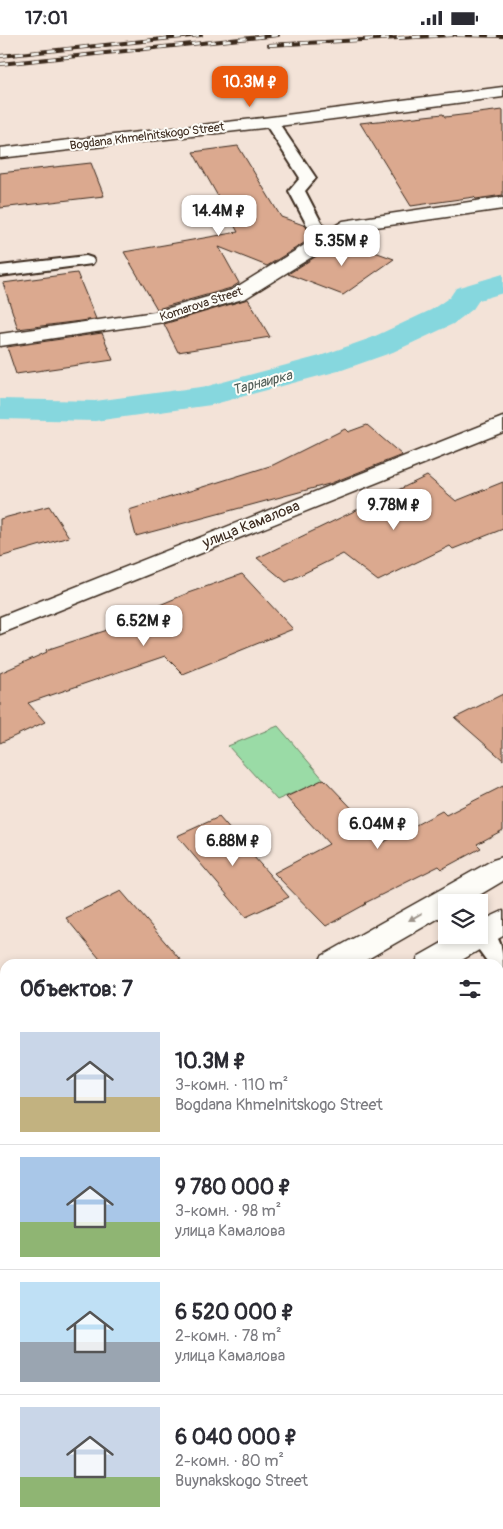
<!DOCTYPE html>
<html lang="ru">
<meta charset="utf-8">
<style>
:root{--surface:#fff;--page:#f7f7f7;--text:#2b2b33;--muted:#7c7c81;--line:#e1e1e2;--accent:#ea580c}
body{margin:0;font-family:Pangolin,sans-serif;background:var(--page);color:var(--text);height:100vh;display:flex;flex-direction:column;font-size:19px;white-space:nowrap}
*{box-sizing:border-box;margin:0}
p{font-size:16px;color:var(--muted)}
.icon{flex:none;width:28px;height:28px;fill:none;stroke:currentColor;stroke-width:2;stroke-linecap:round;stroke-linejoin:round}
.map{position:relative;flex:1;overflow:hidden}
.details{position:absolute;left:0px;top:924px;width:504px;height:571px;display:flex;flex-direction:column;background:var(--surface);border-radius:15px 15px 0 0;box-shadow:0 2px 8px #0003}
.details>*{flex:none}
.controls{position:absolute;left:438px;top:859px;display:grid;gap:10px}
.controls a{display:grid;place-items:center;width:50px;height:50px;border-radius:0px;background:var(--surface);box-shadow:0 2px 8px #0003;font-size:25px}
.price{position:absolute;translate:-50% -42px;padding:0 11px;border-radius:10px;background:#fff;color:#222;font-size:16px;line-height:32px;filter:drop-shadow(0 1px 2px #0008)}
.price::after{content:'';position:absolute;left:50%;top:30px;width:15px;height:11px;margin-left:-8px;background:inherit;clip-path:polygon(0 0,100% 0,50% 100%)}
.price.current{background:var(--accent);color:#fff}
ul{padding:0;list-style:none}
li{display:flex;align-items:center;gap:15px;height:125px;padding:0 20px}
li+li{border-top:1px solid var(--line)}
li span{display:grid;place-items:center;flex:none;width:140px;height:100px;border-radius:0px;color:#555}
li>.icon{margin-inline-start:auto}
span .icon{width:60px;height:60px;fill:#fffc;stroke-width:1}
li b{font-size:21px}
h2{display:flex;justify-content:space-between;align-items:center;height:60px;padding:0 20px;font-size:21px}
.status{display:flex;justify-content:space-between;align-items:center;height:35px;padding:0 25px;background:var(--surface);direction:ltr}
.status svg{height:14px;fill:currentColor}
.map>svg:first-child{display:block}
.green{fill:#9adba6;stroke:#6a8262}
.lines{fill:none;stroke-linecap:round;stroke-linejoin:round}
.canal{fill:#86d7de;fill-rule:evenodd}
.building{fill:#dba98f;stroke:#3b2a1e}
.lane-casing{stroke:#3b2a1e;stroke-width:4}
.street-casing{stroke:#3b2a1e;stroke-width:3}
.primary-casing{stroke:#3b2a1e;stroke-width:3}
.lane{fill:#fdfcf7;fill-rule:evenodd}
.street{fill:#fdfcf7;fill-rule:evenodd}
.primary{fill:#fdfcf7;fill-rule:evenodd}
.rail-casing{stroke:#3b2a1e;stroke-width:4}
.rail{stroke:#fdfcf7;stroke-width:2.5;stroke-dasharray:8;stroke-linecap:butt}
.oneway{fill:#9c938a}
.labels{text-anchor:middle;stroke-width:4;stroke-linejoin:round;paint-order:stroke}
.far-street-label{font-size:12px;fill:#3b2a1e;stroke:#fdfcf7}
.far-water-label{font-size:14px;font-style:italic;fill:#525e58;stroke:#fdfcf7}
.street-label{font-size:15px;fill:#3b2a1e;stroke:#fdfcf7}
</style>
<div class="status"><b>17:01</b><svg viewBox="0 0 49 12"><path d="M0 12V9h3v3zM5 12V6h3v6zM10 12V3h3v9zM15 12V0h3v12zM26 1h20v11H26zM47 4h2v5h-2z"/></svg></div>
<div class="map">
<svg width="503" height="1494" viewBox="0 0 503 1494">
<rect width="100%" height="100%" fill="#f3e3d8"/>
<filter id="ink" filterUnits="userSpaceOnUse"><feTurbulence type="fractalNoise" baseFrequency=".02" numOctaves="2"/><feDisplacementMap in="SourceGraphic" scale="10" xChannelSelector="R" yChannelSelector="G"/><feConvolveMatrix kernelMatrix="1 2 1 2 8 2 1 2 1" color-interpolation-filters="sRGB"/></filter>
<g filter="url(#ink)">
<polygon class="green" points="278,691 324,745 277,765 228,711"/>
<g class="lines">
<polygon class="canal" points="503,239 503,258 479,265 473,274 453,289 393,317 342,335 211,370 95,386 0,384 0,364 95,366 208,351 320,321 371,303 431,275 450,262 456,253"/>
</g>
<g class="building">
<polygon points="503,75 503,160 476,164 474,162 411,171 360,88 443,79 445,82"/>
<polygon points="238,111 281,182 306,191 312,203 267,231 219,212 239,248 231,253 157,274 124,217 238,197 193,117"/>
<polygon points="91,128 104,161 0,173 0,138"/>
<polygon points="342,205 394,224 343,260 288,239"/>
<polygon points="77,238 96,284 18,294 3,248"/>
<polygon points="248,264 270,302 178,317 164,289"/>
<polygon points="102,298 113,325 16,339 7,312"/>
<polygon points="367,390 402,420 329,449 136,501 129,475 273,430 345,394 348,397"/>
<polygon points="427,441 456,466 503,447 503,494 453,514 450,511 378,546 343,519 286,547 257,523"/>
<polygon points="49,471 69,502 0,522 0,484"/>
<polygon points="242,539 293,594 183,639 165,621 28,668 45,687 0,708 0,638 47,617 46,615 132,587 129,583 188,558"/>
<polygon points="503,659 503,725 455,683"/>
<polygon points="324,744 384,807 442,776 446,780 503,751 503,795 477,809 481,813 442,834 439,831 365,868 366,869 326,891 274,838 329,809 286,762"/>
<polygon points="219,782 289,862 246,882 177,801"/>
<polygon points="121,856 184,929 104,929 66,883"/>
</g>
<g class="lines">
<g class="lane-casing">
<g id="lane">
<polygon points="271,83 276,84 316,143 305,156 331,206 329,209 317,209 289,156 300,143 264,87 266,84"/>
<polygon points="86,221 92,223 94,226 92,229 0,241 0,231"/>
<path d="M 479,889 C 503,897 503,916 503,938 L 499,936 L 499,929 L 489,929 L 468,900 L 479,900 Z"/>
<polygon points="503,1056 503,1080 499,1081 499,1057"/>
</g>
</g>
<g class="street-casing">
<g id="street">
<polygon points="503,52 503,62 271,92 0,123 0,113 271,82"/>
<polygon points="503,162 503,174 355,195 246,263 164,287 0,311 0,299 155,277 232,255 343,186"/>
<polygon points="503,382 503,397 0,599 0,582"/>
</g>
</g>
<g class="primary-casing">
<g id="primary">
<polygon points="503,822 503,846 466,868 446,868 446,879 359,929 318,929 322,921 493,825"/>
<polygon points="503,876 503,901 455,929 415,929 419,921 456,900 479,900 479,887"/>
<polygon points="5,1103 5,1132 0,1134 0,1105"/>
<polygon points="5,1158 5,1188 0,1190 0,1160"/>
</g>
</g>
<use href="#lane" class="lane"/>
<use href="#street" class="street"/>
<use href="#primary" class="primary"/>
<g class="rail-casing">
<g id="rail">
<polyline points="457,0 503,1"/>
<polyline points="269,10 453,0"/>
<polyline points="0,21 201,0"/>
<polyline points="0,29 278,0"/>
</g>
</g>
<use href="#rail" class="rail"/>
</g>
<defs><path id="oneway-solid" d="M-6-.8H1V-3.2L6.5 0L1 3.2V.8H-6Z" transform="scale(1.25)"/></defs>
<use class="oneway" href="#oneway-solid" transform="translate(415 882) rotate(150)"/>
</g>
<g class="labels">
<g class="far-street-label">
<text transform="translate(147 101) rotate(-7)" y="4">Bogdana Khmelnitskogo Street</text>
<text transform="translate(201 269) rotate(-18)" y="4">Komarova Street</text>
</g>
<g class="far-water-label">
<text transform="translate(262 347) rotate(-15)" y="5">Тарнаирка</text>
</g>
<g class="street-label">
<text transform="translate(251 489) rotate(-22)" y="5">улица Камалова</text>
</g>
</g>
</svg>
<div class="controls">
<a><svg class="icon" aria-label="layers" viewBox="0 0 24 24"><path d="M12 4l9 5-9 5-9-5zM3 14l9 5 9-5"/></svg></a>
</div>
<b class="price current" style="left:250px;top:73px">10.3M ₽</b>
<b class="price" style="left:219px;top:202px">14.4M ₽</b>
<b class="price" style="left:342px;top:232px">5.35M ₽</b>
<b class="price" style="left:394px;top:496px">9.78M ₽</b>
<b class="price" style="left:144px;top:612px">6.52M ₽</b>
<b class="price" style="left:378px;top:815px">6.04M ₽</b>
<b class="price" style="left:233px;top:832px">6.88M ₽</b>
<section class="details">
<h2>Объектов: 7<svg class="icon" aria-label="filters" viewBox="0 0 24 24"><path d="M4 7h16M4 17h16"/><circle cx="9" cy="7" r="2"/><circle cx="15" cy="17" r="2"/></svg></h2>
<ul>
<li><span style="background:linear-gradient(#c9d6e8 65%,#c2b280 0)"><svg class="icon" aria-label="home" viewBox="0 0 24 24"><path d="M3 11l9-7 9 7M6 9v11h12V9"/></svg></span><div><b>10.3M ₽</b><p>3-комн. · 110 m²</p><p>Bogdana Khmelnitskogo Street</p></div></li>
<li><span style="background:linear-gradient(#a9c7e8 65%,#8fb573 0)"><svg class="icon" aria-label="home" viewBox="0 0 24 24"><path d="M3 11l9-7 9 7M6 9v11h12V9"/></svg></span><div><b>9 780 000 ₽</b><p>3-комн. · 98 m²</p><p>улица Камалова</p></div></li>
<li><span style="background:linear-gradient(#bfe0f5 60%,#9aa5b1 0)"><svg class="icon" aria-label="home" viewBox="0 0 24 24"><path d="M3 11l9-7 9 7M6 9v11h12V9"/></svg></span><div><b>6 520 000 ₽</b><p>2-комн. · 78 m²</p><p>улица Камалова</p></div></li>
<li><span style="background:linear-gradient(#c9d6e8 70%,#8fb573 0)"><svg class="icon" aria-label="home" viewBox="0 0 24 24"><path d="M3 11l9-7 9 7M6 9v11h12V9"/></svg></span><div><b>6 040 000 ₽</b><p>2-комн. · 80 m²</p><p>Buynakskogo Street</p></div></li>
</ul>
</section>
</div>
